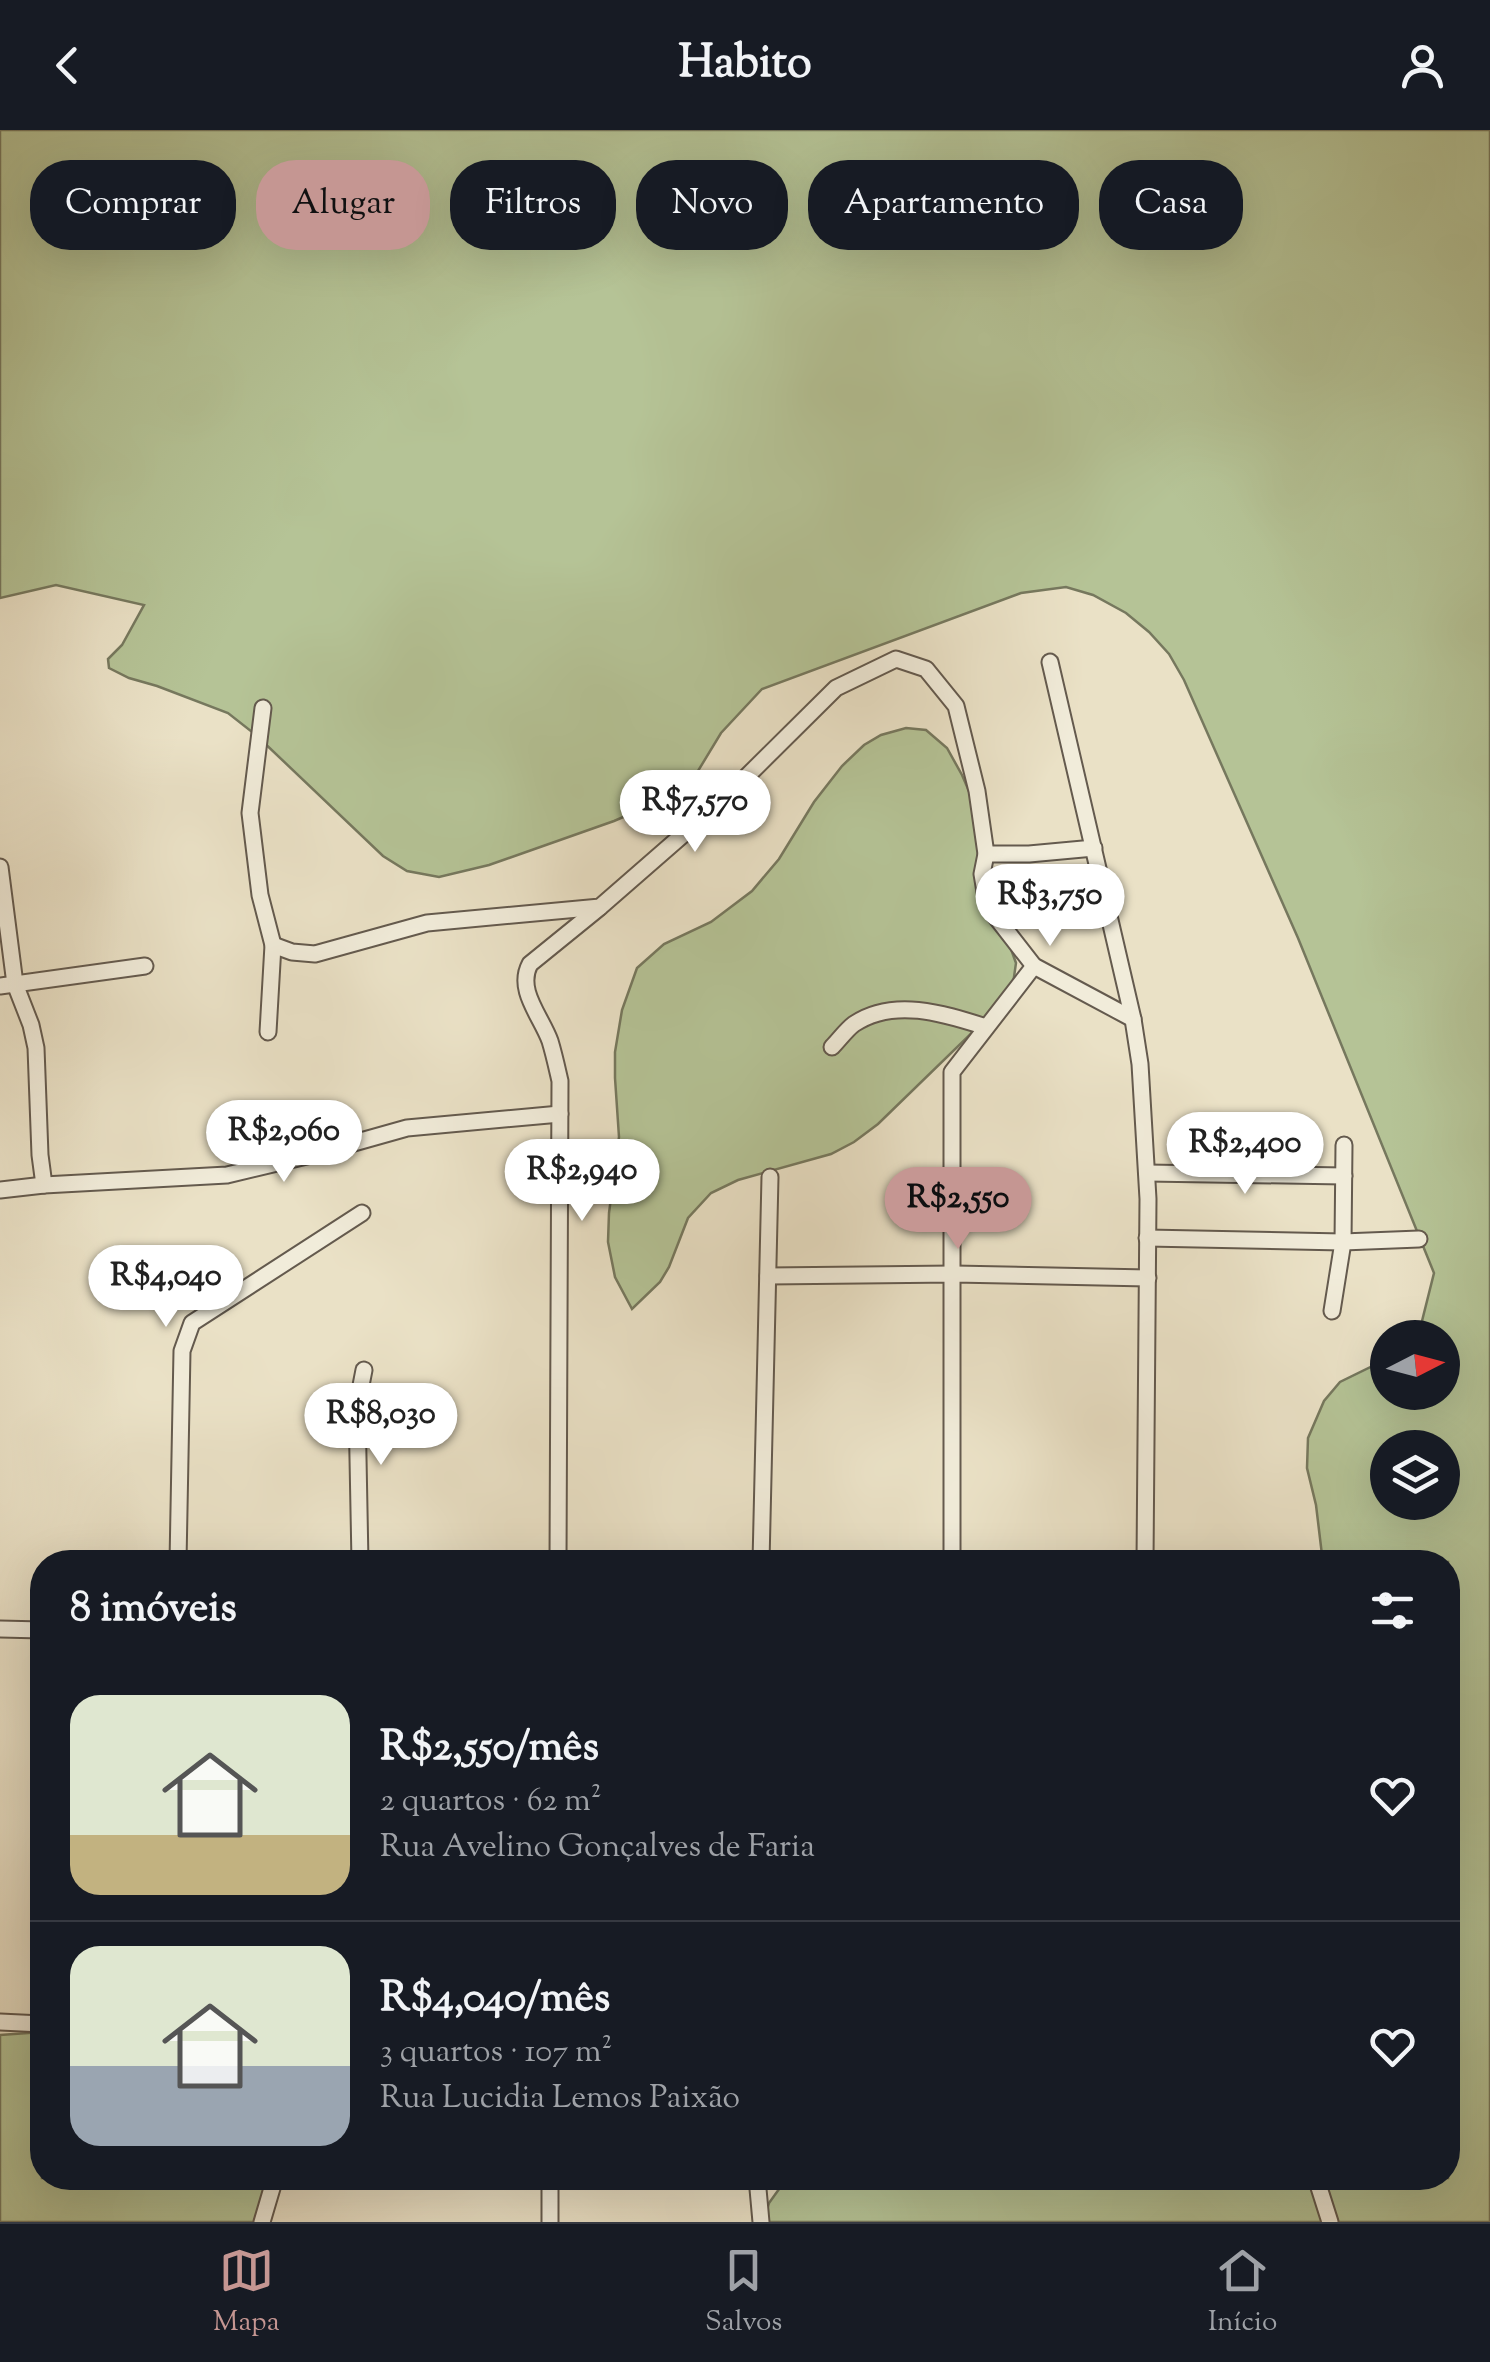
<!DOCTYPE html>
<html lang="pt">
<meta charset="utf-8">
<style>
:root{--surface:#171b24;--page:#20242c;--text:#f1f3f6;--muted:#9ea1a6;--line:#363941;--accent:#c59692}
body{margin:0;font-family:"Sorts Mill Goudy",serif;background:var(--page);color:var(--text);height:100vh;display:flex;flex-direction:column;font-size:38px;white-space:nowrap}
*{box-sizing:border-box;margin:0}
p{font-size:32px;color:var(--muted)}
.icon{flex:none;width:55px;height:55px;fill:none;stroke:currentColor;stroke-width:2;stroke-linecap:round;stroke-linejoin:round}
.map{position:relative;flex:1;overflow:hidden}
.side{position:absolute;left:30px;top:1420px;width:1430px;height:640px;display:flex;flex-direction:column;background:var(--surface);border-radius:40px;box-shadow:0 10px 40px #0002}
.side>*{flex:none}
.banner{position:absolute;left:30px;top:30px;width:1430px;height:90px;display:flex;gap:20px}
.needle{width:65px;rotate:84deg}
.fabs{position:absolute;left:1370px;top:1190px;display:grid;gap:20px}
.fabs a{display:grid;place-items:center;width:90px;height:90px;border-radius:50%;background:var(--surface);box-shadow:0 10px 40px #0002;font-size:50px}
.price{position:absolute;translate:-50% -85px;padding:0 22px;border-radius:35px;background:#fff;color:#222;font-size:32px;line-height:65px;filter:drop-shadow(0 2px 5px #0008)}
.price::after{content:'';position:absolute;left:50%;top:60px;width:30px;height:22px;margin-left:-15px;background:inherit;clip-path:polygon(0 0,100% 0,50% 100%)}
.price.selected{background:var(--accent);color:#111}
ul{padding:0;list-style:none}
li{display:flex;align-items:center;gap:30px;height:250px;padding:0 40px}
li+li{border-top:2px solid var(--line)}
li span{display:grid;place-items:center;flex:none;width:280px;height:200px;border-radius:30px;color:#555}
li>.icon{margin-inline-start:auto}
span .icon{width:120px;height:120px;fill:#fffc;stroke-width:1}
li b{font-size:42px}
h2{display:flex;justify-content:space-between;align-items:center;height:120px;padding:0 40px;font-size:42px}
.chip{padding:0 35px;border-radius:40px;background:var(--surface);box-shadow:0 10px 40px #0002;font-size:35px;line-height:90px}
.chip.selected{background:var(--accent);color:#111}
header{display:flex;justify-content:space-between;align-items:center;height:130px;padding:0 40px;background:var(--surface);font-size:45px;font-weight:700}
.tabs{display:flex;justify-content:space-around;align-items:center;height:140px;border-top:2px solid var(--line);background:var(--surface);font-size:28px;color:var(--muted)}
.tabs a{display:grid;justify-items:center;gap:5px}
.tabs .selected{color:var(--accent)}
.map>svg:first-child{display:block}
.green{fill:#b5c396;stroke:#76785e;stroke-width:2.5;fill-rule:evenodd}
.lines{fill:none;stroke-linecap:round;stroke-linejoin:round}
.street-casing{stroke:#645a4e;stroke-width:19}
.street{stroke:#f1ecda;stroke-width:15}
</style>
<header><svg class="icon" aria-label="back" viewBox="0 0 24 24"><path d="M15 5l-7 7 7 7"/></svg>Habito<svg class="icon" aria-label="person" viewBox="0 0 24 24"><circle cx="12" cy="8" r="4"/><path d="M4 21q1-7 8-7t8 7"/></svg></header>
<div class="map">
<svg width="1490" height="2092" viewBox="0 0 1490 2092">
<rect width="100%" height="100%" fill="#eae1c6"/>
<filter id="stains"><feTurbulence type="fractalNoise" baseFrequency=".002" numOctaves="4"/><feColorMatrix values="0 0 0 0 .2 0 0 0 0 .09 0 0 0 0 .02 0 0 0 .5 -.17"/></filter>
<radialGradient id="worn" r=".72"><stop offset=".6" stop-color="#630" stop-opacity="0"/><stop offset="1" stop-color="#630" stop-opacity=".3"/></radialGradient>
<g class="green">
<path d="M 0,0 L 1490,0 L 1490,2092 L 763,2092 L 769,2073 L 787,2048 L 1448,2048 L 1448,1432 L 1320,1432 L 1322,1425 L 1316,1375 L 1307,1338 L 1308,1308 L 1324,1271 L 1340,1252 L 1387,1229 L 1388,1262 L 1442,1262 L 1442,1208 L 1418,1207 L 1434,1143 L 1298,808 L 1184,550 L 1169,524 L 1149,502 L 1126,483 L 1093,465 L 1066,457 L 1021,463 L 762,559 L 721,603 L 698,641 L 663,670 L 614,691 L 489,735 L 439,747 L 407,741 L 383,726 L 256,605 L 228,583 L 157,556 L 129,548 L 109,538 L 108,529 L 122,515 L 144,475 L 56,455 L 0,468 ZM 1388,1318 L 1442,1318 L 1442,1372 L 1388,1372 Z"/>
<polygon points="906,598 926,600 947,618 962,645 981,689 995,775 1016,833 1013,854 980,895 878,994 854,1012 831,1024 738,1050 711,1063 688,1088 669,1137 660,1152 632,1179 615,1147 608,1112 609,1083 619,1007 615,948 615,922 622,880 637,838 664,814 711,792 752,761 779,729 814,672 842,636 864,615 881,605"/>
<polygon points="42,1902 42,2048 268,2048 256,2092 0,2092 0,1905"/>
</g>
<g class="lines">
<g class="street-casing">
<g id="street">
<polyline points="1050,532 1133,889 1140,934 1148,1069 1145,1432"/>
<polyline points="263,578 250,683 260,765 273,815 268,902"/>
<polyline points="986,724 1029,724 1094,718"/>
<polyline points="0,737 15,854 31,895 36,918 40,1025 44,1055"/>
<polyline points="273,815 292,822 315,824 427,793 600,777 725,668 836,558 896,529 926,539 956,576 977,661 986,724 982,744 986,768 995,786 1034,836 1133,889"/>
<polyline points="0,856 145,836"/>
<path d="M 832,917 C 839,910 846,900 854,894 C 894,867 945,884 986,897"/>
<polyline points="1147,1043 1344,1046"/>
<polyline points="0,1060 44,1055 227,1045 311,1025 407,998 560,984"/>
<polyline points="1147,1108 1343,1112 1419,1109"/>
<polyline points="768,1146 954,1144 1148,1148"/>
<polyline points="1332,1181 1343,1112 1344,1015"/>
<polyline points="178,1432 182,1221 192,1193 362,1083"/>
<polyline points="360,1432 357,1276 364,1240"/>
<path d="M 558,1432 L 560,951 C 557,938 554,924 550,911 C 541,886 516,860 530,834 L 599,778"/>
<polyline points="761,1432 770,1047"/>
<polyline points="952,1432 952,942 1034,836"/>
<polyline points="0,1499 42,1500"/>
<polyline points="0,1892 42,1894"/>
<polyline points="757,2048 761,2092"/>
<polyline points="1316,2048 1330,2092"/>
<polyline points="262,2092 275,2048"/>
<polyline points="550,2092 550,2048"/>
</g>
</g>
<use href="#street" class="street"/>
</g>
<rect width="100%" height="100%" filter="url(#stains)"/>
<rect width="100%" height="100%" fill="url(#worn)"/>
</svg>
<div class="fabs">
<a><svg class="needle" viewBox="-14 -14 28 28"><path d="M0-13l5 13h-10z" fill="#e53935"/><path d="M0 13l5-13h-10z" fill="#9ea1a6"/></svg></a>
<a><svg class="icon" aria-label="layers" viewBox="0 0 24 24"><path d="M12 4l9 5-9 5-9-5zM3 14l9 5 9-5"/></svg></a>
</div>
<b class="price" style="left:695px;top:725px">R$7,570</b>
<b class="price" style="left:1050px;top:819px">R$3,750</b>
<b class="price" style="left:284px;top:1055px">R$2,060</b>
<b class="price" style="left:1245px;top:1067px">R$2,400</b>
<b class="price" style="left:582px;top:1094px">R$2,940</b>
<b class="price selected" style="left:958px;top:1122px">R$2,550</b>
<b class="price" style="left:166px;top:1200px">R$4,040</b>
<b class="price" style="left:381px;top:1338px">R$8,030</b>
<div class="banner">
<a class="chip">Comprar</a>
<a class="chip selected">Alugar</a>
<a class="chip">Filtros</a>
<a class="chip">Novo</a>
<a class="chip">Apartamento</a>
<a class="chip">Casa</a>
</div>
<section class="side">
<h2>8 imóveis<svg class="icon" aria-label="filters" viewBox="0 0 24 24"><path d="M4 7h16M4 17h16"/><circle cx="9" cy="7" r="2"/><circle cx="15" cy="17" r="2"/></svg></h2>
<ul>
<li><span style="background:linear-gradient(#dfe7d0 70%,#c2b280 0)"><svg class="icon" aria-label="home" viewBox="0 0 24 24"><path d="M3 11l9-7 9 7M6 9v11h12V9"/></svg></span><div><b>R$2,550/mês</b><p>2 quartos · 62 m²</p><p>Rua Avelino Gonçalves de Faria</p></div><svg class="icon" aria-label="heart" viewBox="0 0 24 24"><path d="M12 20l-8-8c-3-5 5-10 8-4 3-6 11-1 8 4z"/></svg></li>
<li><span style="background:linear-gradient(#dfe7d0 60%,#9aa5b1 0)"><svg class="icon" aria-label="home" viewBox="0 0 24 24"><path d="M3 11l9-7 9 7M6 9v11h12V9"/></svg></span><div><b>R$4,040/mês</b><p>3 quartos · 107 m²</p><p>Rua Lucidia Lemos Paixão</p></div><svg class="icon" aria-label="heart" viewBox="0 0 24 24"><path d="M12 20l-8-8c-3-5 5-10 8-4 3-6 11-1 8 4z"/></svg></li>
</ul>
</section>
</div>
<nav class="tabs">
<a class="selected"><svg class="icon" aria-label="map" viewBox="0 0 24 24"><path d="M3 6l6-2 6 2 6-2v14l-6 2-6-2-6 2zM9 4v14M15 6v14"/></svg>Mapa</a>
<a><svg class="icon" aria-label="saved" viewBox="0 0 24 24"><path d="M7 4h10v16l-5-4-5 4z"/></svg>Salvos</a>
<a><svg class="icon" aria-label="home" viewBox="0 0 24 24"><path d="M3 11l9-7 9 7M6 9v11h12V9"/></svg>Início</a>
</nav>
